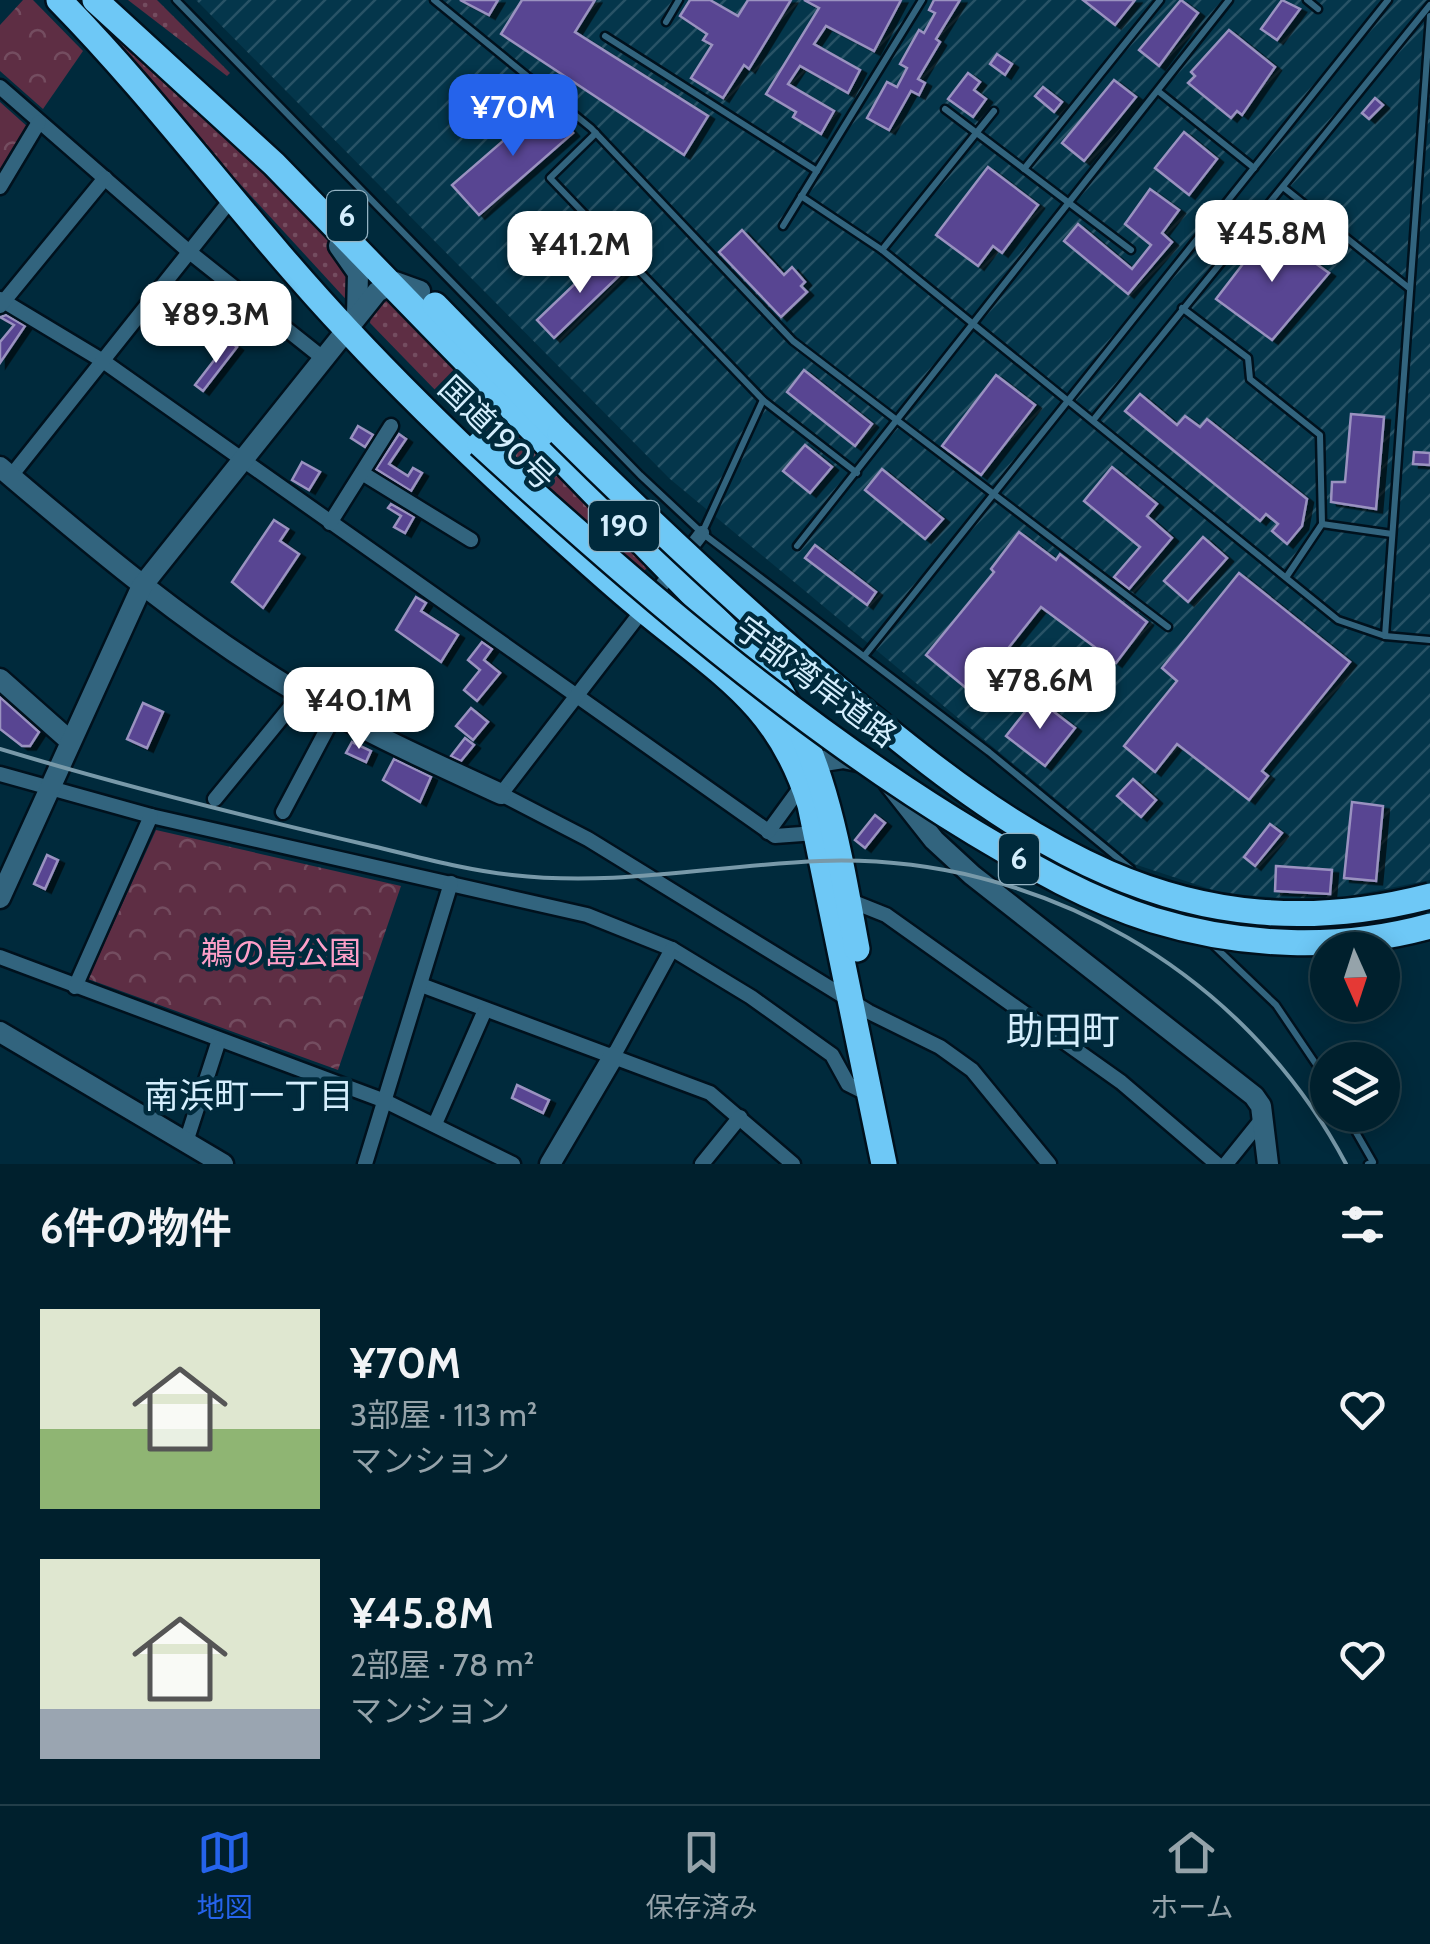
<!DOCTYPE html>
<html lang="ja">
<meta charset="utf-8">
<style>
:root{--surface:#00202d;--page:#0a2835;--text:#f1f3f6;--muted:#95a3aa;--line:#223e49;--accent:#2563eb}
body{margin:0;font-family:Cabin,"Noto Sans JP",sans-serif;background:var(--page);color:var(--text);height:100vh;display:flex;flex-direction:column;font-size:38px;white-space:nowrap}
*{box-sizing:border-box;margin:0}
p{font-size:32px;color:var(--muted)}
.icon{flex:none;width:55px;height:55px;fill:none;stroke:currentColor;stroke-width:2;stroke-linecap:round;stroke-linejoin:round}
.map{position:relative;height:1164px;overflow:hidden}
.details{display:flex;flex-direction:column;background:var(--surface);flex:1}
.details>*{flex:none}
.needle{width:65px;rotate:177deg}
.fabs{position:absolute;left:1310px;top:932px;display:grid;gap:20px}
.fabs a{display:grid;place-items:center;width:90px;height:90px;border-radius:50%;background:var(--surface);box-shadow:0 5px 25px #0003,0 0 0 2px var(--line);font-size:50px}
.price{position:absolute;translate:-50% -85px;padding:0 22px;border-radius:20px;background:#fff;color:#222;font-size:32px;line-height:65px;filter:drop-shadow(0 2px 5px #0008)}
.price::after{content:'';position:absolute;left:50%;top:60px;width:30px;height:22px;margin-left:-15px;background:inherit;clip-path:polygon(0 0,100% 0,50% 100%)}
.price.on{background:var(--accent);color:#fff}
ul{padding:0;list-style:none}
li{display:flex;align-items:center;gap:30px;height:250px;padding:0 40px}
li span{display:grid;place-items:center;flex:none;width:280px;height:200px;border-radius:0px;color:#555}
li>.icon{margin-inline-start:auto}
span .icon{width:120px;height:120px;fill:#fffc;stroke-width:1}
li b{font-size:42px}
h2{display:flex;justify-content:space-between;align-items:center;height:120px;padding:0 40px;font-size:42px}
.tabs{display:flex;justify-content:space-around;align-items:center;height:140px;border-top:2px solid var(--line);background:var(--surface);font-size:28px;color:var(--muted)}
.tabs a{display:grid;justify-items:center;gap:5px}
.tabs .on{color:var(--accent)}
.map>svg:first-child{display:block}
.industrial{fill:url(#industrial-furrows)}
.grass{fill:url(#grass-dots)}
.park{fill:url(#park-crowns)}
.building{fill:#594592;stroke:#9a92c0;stroke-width:2.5;filter:url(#shadow)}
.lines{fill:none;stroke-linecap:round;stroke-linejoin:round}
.lane-casing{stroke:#00111d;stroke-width:11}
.street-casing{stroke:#00111d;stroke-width:19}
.secondary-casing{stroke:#00111d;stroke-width:25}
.highway-casing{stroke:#00111d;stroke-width:30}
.lane{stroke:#32647e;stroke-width:6}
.street{stroke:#32647e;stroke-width:14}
.secondary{stroke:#32647e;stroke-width:20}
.highway{stroke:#6ec8f6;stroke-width:25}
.rail{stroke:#7899a9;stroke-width:4}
.highway-bridge-casing{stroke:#00111d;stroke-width:30;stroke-linecap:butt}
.highway-bridge{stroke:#6ec8f6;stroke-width:25}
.labels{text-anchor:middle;stroke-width:9;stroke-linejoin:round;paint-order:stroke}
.shield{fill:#002a3c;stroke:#94b3c3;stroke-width:2.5}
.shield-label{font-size:30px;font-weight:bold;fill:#d4eefd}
.street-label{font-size:32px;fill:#d4eefd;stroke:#002a3c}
.park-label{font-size:32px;fill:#fe9fc8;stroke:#002a3c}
.neighbourhood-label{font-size:35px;fill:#d4eefd;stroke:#002a3c}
.quarter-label{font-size:38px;fill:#d4eefd;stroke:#002a3c}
</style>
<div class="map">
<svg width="1430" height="1164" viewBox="0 0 1430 1164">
<defs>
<pattern id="industrial-furrows" width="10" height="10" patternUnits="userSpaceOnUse" patternTransform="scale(2.5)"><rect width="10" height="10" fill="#04364b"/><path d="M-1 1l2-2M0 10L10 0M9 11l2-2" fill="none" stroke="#285366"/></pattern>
<pattern id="grass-dots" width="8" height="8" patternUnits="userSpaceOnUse" patternTransform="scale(2.5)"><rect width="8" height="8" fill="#5e2e44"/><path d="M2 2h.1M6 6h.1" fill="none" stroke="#744d60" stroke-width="1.8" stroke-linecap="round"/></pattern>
<pattern id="park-crowns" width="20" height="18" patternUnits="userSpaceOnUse" patternTransform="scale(2.5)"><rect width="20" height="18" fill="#5e2e44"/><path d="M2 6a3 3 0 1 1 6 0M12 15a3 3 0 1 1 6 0" fill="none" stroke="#744d60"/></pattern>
<filter id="shadow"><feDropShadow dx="6" dy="3.5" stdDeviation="0" flood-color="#0009"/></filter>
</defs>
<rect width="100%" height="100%" fill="#002a3c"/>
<polygon class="industrial" points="196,0 1430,0 1430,880 1339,898 1282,898 1222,893 1134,864 670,479"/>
<g class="grass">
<polygon points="71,0 84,0 267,168 346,259 353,307"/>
<polygon points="128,0 157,0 230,73 227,76"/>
<polygon points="384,294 650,565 640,575 473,429 370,323 372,309"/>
</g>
<g class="park">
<polygon points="23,0 33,0 83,51 43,109 0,71 0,25"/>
<polygon points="0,102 29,128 0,175"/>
<polygon points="156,830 401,886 338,1070 88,979"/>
</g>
<g class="building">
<polygon points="460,0 498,0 489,15"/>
<polygon points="522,0 595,0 575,32 708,116 684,155 501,34"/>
<polygon points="690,0 710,0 738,16 748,0 791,0 749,69 744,65 723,98 691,78 712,45 703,40 707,34 680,16"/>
<polygon points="804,0 901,0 874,51 826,26 814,44 860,70 848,93 800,66 788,84 834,111 821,134 793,117 796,112 766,94 819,8"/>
<polygon points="934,0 960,0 936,39 940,42 918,79 925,83 919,95 911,91 889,130 867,118 887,82 897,87 907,68 900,64 919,30 924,33 935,13 929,10"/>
<polygon points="1083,0 1135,0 1115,25"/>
<polygon points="1181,0 1198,13 1159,66 1139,50"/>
<polygon points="1282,0 1300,9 1277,40 1261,29"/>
<polygon points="1229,30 1275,67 1242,115 1237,111 1231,118 1188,83 1195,76 1191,72"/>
<polygon points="997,54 1012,64 1005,75 990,64"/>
<polygon points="968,73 980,82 974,90 986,99 973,117 948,99"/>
<polygon points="1114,80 1136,97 1084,161 1062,143"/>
<polygon points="1043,87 1062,102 1054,112 1035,96"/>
<polygon points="1375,98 1383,105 1369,119 1362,113"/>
<polygon points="547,103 573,133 479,215 452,185"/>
<polygon points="1184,132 1217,159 1189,195 1155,168"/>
<polygon points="988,167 1038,205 1002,253 993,246 978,266 936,235"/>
<polygon points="1150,189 1179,210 1162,233 1172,242 1128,294 1064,241 1078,224 1132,269 1151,245 1125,224"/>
<polygon points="742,230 784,275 792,267 805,282 801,286 807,292 781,317 719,252"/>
<polygon points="1269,230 1329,273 1272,340 1216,299"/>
<polygon points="606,254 623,272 554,338 537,320"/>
<polygon points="6,315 25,326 0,363 0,342 14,325 0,317"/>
<polygon points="229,341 237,347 203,391 195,385"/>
<polygon points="804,370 872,424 855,446 787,392"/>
<polygon points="996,375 1035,405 981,475 942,446"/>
<polygon points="1140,394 1177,425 1185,416 1200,427 1207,419 1307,499 1302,526 1287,544 1272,531 1278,524 1266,514 1260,521 1125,411"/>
<polygon points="1351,414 1384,417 1376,509 1331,502 1332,482 1345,482"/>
<polygon points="358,426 373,435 365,447 351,438"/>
<polygon points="399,434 406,439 389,464 408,476 413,468 422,473 411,491 376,469"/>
<polygon points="805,445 832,467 810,493 783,471"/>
<polygon points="1414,452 1430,453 1430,465 1413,464"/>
<polygon points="302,462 320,472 309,490 292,480"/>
<polygon points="1112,467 1157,504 1147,516 1172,538 1129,589 1114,577 1140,547 1084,501"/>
<polygon points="882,469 943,519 925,539 865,490"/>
<polygon points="391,504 414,517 405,533 394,527 401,516 388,508"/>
<polygon points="274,520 288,529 280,541 299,554 263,608 232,582"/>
<polygon points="1019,532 1056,560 1060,554 1147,622 1116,663 1041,607 1002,656 996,651 966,688 926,655 994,572 991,569"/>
<polygon points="1203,537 1227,558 1188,602 1164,581"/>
<polygon points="815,545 876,592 867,605 805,558"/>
<polygon points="1239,573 1350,662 1262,771 1268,776 1249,800 1177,744 1155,772 1124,746 1177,681 1162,668"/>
<polygon points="416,597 426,603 421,611 458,635 441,662 396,630"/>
<polygon points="482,642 492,649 484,660 500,673 477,701 464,690 480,670 468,660"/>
<polygon points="0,697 39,732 30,746 22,746 0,729"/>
<polygon points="1036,698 1075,728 1045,766 1006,736"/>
<polygon points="143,703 163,712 147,748 127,739"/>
<polygon points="471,708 488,722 473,740 456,726"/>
<polygon points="465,738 474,745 461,761 451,756"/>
<polygon points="352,742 371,751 366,762 346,753"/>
<polygon points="394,759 431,777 420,802 383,780"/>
<polygon points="1133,779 1156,800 1141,817 1117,796"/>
<polygon points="1352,802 1383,806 1376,881 1344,878"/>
<polygon points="875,815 885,823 865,848 855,840"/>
<polygon points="1270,824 1282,833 1255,866 1244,857"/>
<polygon points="47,855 58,860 45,889 34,884"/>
<polygon points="1276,866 1332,870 1330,894 1275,891"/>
<polygon points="517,1085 549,1100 543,1113 512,1098"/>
</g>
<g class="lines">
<g class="lane-casing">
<g id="lane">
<polyline points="176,0 640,475 702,533 989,752 1131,869"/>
<polyline points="434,0 591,128 793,341 1168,627"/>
<polyline points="1307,0 1318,9"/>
<polyline points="666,22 679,0"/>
<polyline points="605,36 817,171"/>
<polyline points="1158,91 1254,168"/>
<polyline points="945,109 1131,250"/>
<polyline points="994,111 882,250 1338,620 1385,636 1430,640"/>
<polyline points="596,133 550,178 763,400 857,473"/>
<polyline points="1024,169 1160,0"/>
<polyline points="1283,187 1409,288"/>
<polyline points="801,196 882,250"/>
<polyline points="783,226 922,0"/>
<polyline points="1182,308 1248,358 1250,379 1320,435 1322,524 1287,576"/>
<polyline points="1095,418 1430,5"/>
<polyline points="1322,524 1392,534"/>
<polyline points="703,531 763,400"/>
<polyline points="797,546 1229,0"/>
<polyline points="1385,636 1430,16"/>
<polyline points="865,655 1388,0"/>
<polyline points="1210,942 1276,1005 1328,1082"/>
<polyline points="1346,1115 1373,1162 1368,1164"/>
</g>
</g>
<g class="street-casing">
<g id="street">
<polyline points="0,87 187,250 324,359"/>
<polyline points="0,187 39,122"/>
<polyline points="0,299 103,361 775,836 816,833"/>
<polyline points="0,306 105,178"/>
<polyline points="362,473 471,540"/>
<polyline points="11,476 233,197"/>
<polyline points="330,523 391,426"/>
<polyline points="702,533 501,794 588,839 869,1012 940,1047 972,1070 1049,1164"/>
<polyline points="0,774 151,816 587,915 672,949 751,997 832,1055 848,1084 870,1095"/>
<polyline points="215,799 301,694"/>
<polyline points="283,812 335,714"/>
<polyline points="768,832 803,784"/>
<polyline points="846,899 886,915 1121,1082 1217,1164"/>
<polyline points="0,957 385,1101 513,1164"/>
<polyline points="421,985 710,1093 793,1164"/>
<polyline points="75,987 151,816"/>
<polyline points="613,1057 672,949"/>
<polyline points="435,1124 485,1010"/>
<polyline points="186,1142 219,1040"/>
<polyline points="365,1164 451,883"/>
<polyline points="702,1164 740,1117"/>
<polyline points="1226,1164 1263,1118"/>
</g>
</g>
<g class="secondary-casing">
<g id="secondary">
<polyline points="339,246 358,273 357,315"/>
<path d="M 0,467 C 95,548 190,628 297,692 C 362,731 432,762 501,794"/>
<polyline points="0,679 70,741"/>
<polyline points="798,765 843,758 863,762"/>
<polyline points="889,783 934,840 972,875 1254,1096 1261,1106 1268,1164"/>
<polyline points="0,898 142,586 377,292 395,282 420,291"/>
<polyline points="0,1032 223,1164"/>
<polyline points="550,1164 613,1057"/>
</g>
</g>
<g class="highway-casing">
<g id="highway">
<path d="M 59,0 C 162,105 248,225 349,332 C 416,404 488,472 561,538 C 588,562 614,586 641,608 C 718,672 779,703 810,805 L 884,1164"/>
<path d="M 95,0 L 274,164 L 769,673 C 825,755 839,853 857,949"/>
<polyline points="435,305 560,433"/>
</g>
</g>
<use href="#lane" class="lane"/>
<use href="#street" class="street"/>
<use href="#secondary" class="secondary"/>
<use href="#highway" class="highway"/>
<path class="rail" d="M 0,749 C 123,786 247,817 372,846 C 419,857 465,870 512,875 C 617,887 716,865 820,861 C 1039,853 1244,971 1346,1164"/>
<g class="highway-bridge-casing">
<g id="highway-bridge">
<path d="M 560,433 C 650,522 741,608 838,689 C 1017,840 1183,960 1430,896"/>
<path d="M 480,444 C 634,585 796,725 975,833 C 1032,867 1089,900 1153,920 C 1242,947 1339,951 1430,926"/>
</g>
</g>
<use href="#highway-bridge" class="highway-bridge"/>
</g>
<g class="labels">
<g class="shield">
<rect x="327" y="191" width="40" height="50" rx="8"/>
<rect x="589" y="501" width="70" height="50" rx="8"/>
<rect x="999" y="834" width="40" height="50" rx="8"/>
</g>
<g class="shield-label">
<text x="347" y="226">6</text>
<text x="624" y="536">190</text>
<text x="1019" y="869">6</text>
</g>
<g class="street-label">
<text transform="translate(497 433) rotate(44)" y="11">国道190号</text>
<text transform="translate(816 682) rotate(37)" y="11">宇部湾岸道路</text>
</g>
<g class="park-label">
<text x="281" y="964">鵜の島公園</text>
</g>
<g class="neighbourhood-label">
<text x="249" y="1108">南浜町一丁目</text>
</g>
<g class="quarter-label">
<text x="1063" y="1044">助田町</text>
</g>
</g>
</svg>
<div class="fabs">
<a><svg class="needle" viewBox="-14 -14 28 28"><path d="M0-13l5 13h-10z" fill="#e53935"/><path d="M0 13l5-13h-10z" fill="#95a3aa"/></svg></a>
<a><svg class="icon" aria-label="layers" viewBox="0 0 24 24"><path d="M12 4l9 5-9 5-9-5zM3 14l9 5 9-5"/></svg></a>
</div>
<b class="price on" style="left:513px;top:159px">¥70M</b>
<b class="price" style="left:1272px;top:285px">¥45.8M</b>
<b class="price" style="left:580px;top:296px">¥41.2M</b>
<b class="price" style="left:216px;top:366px">¥89.3M</b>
<b class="price" style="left:1040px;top:732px">¥78.6M</b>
<b class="price" style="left:359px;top:752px">¥40.1M</b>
</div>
<section class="details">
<h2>6件の物件<svg class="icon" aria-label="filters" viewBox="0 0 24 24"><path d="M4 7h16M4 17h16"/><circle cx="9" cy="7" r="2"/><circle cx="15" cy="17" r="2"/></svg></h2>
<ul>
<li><span style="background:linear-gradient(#dfe7d0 60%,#8fb573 0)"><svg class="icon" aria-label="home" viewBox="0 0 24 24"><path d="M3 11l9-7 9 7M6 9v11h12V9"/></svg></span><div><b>¥70M</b><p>3部屋 · 113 m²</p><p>マンション</p></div><svg class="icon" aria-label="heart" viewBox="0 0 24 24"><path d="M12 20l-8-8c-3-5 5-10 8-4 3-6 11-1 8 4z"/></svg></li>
<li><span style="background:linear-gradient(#dfe7d0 75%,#9aa5b1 0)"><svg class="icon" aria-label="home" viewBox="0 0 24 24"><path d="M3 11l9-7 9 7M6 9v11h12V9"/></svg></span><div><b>¥45.8M</b><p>2部屋 · 78 m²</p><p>マンション</p></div><svg class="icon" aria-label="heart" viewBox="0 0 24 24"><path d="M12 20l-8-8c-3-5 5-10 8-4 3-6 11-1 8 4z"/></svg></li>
</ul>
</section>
<nav class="tabs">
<a class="on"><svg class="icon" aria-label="map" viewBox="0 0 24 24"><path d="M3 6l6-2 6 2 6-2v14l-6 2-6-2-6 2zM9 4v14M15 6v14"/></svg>地図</a>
<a><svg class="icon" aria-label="saved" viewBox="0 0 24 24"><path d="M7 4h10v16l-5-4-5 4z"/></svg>保存済み</a>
<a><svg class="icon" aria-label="home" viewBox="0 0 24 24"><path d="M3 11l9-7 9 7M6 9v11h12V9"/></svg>ホーム</a>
</nav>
